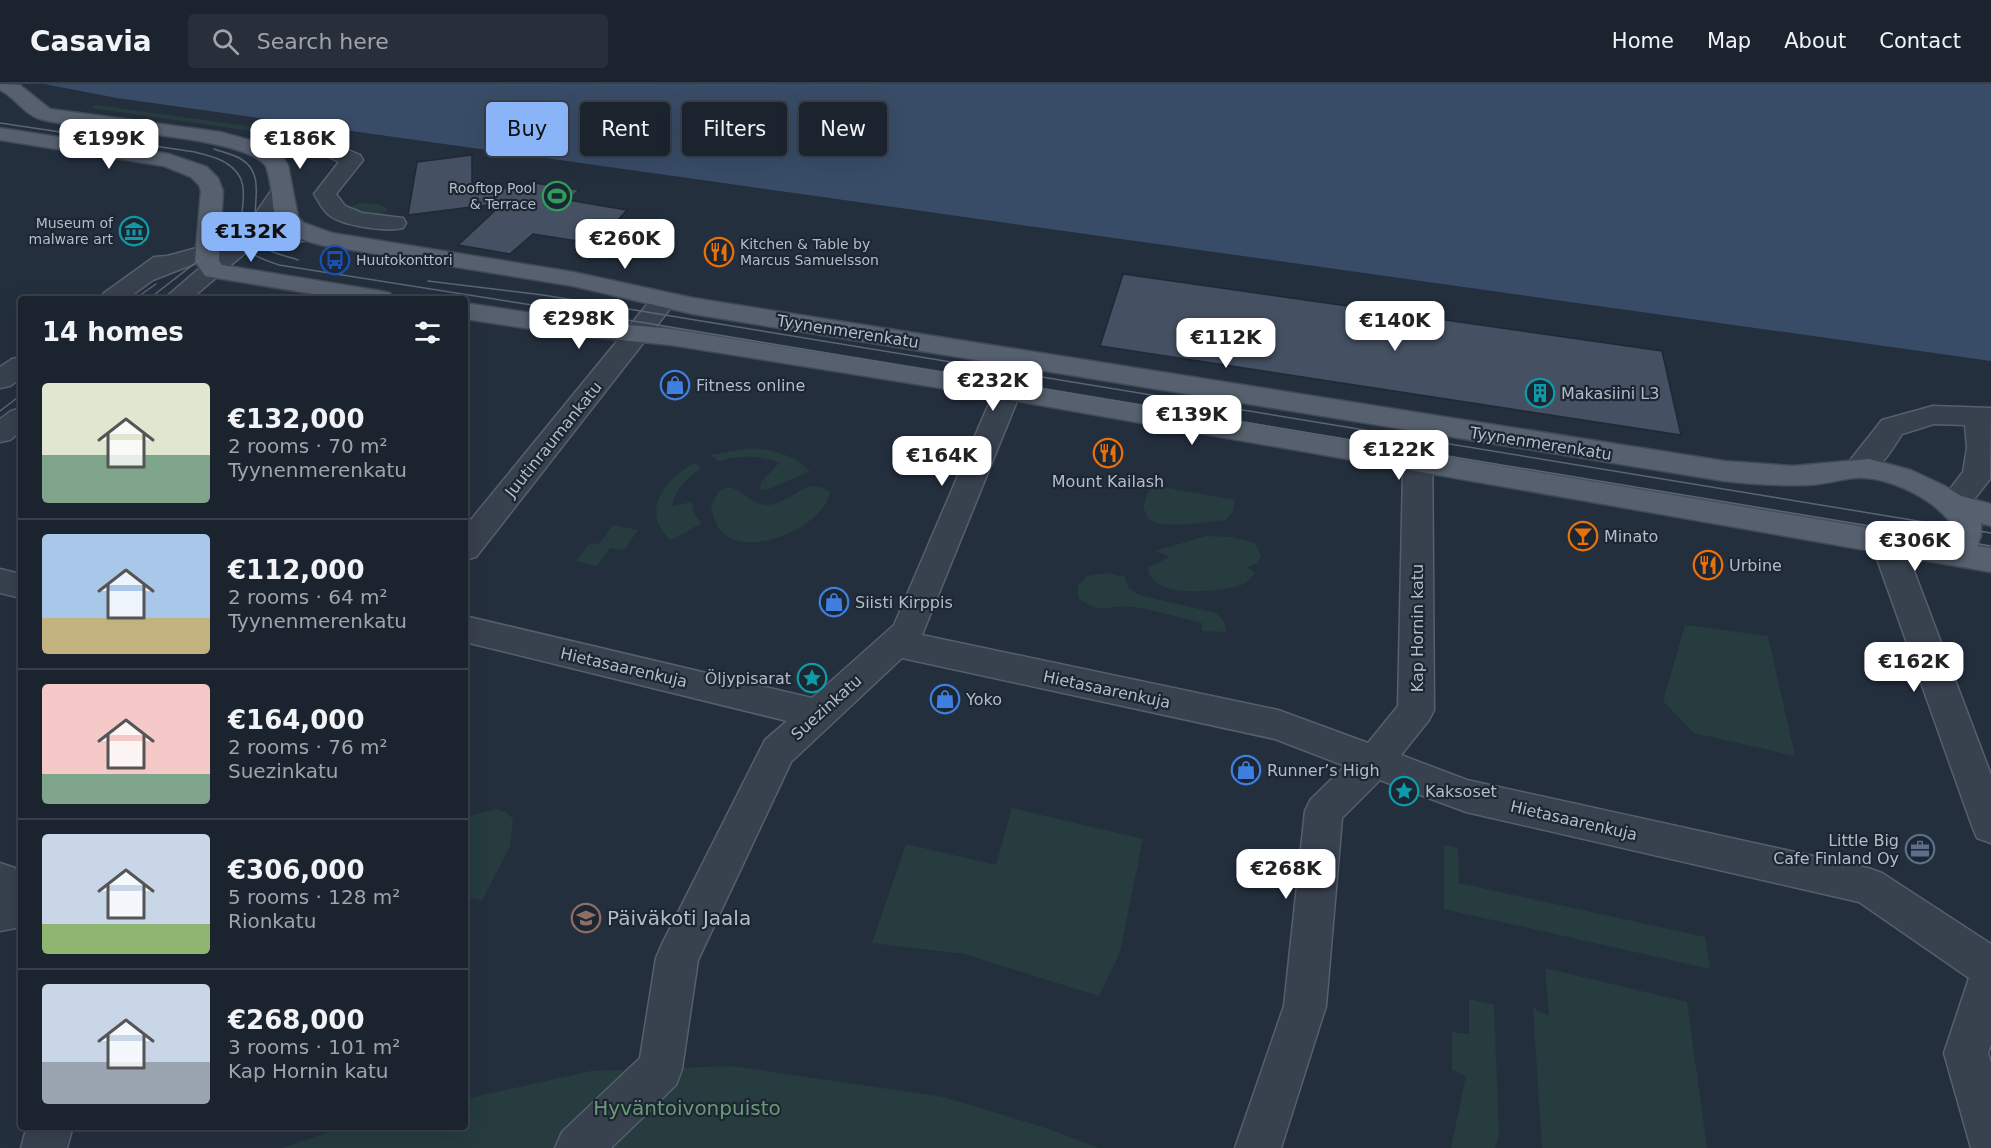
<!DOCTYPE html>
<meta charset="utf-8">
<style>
:root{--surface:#1b232e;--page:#282f3a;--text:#f1f3f6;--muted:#a0a4aa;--line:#39404a;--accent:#8ab4f8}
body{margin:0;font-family:"DejaVu Sans",sans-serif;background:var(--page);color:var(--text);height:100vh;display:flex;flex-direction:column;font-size:22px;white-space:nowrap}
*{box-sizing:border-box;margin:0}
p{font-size:20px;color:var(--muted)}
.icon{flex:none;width:33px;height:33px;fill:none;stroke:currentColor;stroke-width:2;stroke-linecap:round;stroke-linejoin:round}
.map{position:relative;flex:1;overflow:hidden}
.details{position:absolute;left:18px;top:212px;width:450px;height:834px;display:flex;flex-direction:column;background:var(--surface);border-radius:6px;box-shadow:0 6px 24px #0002,0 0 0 2px var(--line)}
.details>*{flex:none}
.top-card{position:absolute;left:486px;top:18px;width:570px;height:54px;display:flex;gap:12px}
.price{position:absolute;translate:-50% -51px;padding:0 14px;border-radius:12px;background:#fff;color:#222;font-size:20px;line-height:39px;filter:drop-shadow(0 2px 3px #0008)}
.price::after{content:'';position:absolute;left:50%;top:36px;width:18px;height:14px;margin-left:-9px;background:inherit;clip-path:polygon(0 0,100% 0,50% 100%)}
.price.selected{background:var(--accent);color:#111}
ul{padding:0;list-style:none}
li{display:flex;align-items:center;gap:18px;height:150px;padding:0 24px}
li+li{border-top:2px solid var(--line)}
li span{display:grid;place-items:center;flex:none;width:168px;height:120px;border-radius:6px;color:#555}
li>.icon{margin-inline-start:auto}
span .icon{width:72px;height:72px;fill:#fffc;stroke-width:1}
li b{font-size:26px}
h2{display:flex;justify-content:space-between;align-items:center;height:72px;padding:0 24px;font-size:26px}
.tag{padding:0 21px;border-radius:6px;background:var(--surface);box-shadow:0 6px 24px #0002,0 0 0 2px var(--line);font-size:21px;line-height:54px}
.tag.selected{background:var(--accent);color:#111}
header{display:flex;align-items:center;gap:36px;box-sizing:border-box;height:84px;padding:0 30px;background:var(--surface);border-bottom:2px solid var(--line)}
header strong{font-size:28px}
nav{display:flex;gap:33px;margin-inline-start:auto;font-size:21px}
.search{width:420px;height:54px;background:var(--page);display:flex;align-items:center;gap:15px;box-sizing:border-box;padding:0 21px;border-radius:6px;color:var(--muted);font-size:22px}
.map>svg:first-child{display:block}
.green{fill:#263c3f}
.water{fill:#394c67}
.building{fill:#455162;stroke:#1f2835;stroke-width:1.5}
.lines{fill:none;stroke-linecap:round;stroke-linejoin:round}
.minor-casing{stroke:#565f6c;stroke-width:3}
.major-casing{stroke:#414a57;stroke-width:3}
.minor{fill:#38414e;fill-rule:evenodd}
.major{fill:#56606e;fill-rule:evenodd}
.tram{stroke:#5a6575;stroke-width:1.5}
.labels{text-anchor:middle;stroke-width:4.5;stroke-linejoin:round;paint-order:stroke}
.far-poi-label{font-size:14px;fill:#b4bcc9;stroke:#1d2633;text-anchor:end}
.street-label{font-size:16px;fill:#b4bcc9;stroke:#1d2633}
.poi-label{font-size:16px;fill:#b4bcc9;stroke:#1d2633;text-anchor:start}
.near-poi-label{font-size:20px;fill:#b4bcc9;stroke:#1d2633;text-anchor:start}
.near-park-label{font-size:20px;fill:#6b9a76;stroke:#1d2633}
</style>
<header>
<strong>Casavia</strong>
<div class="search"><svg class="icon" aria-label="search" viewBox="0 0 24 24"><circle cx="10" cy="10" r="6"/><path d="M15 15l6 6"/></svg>Search here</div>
<nav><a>Home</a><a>Map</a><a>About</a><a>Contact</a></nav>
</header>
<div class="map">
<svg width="1991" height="1064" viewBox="0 0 1991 1064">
<rect width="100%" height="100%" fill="#242f3e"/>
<g class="green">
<polygon points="96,21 284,47 277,53 244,46 91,24"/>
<path d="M 360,119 L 379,120 L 388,125 C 379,137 360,132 349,124 Z"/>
<path d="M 750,364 C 773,366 792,370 810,387 L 767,406 L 760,405 L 761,398 L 779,379 C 758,370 739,372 718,377 L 710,371 Z"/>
<path d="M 694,379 L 701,384 C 688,394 675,404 672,422 L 692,418 L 694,430 L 702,439 L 671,456 C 667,452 661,446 659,441 C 647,414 675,390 694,379 Z"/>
<path d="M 1151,401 L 1235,416 L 1233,428 L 1226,436 C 1208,437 1163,447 1149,435 C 1146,431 1145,427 1143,422 Z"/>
<path d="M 809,402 L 822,403 L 830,408 C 824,444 747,475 722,448 C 715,441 713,431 711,422 C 729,381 742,420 767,421 C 780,421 797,408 809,402 Z"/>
<polygon points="613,441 638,446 624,466 610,464 597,482 576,477 590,459 599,460"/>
<path d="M 1206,452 L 1231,453 L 1255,459 L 1261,472 L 1258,479 L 1247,483 L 1255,489 C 1251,493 1246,500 1241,501 C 1220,508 1151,516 1148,484 L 1169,473 L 1155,467 Z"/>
<path d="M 1105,489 L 1125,493 L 1129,505 L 1139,511 L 1216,529 L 1224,538 L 1226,548 L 1202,547 L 1202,539 C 1180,534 1156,526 1132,523 C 1108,520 1102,532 1078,514 L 1078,502 L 1087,492 Z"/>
<polygon points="1685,541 1768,552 1795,672 1694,649 1663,617"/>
<polygon points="1012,724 1143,755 1120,868 1099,912 964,870 872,859 906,760 996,781"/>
<polygon points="496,725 506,728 513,735 510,763 482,816 465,813 465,733"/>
<polygon points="1444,761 1458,764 1459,799 1705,853 1710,885 1444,825"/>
<polygon points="1545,884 1687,918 1707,1064 1542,1064 1533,924 1549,932"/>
<polygon points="1469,915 1494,921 1499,1052 1495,1064 1451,1064 1466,992 1452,986 1452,948 1469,950"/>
<polygon points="732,982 944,1013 1049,1045 1099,1064 282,1064 343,1043 465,1042 465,1015 591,987"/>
</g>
<polygon class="water" points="44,0 1991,0 1991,277 117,14"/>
<g class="building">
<polygon points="472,71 472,98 519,107 529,98 579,106 568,116 627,126 596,160 533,150 510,170 458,161 503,119 408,131 417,78"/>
<polygon points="1123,190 1662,267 1681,351 1100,262"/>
</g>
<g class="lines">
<g class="minor-casing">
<g id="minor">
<path d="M 287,39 L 360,71 L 363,76 L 336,110 L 345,122 L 362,129 L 403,134 L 406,139 L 403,144 C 387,148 340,142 328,130 C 322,125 318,116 314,110 L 339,78 L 280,49 L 277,45 L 280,41 Z"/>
<polygon points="279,105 287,107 290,112 265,149 308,143 316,145 320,150 316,155 250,165 192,214 165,214 214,172 153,196 128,214 101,214 104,209 154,173 167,172 234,154 251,136 271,107"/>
<polygon points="663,210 672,212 675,217 672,222 476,473 465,476 465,443 654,212"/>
<polygon points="1021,267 1030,269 1034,275 922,551 1278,626 1368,659 1398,622 1404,339 1408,333 1418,330 1428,333 1432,339 1434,626 1429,636 1401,671 1467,696 1868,784 1882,789 1991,860 1991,960 1988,969 1991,979 1991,1064 1971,1064 1944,969 1969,894 1859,818 1466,728 1380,696 1342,734 1326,922 1281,1064 1235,1064 1284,922 1305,727 1311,715 1345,682 1275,655 902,574 791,678 698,876 682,985 676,1001 611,1064 555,1064 562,1048 640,974 656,874 662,860 765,656 787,637 465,558 465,532 812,614 894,541 1008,275 1012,269"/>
<polygon points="21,273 21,294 10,302 0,304 0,283 12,275"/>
<path d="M 1933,322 L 1991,324 L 1990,395 L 1964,428 L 1953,432 L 1942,428 L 1938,421 L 1963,388 L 1967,364 L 1965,341 L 1934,340 L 1902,350 C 1890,369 1874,398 1849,391 L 1844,384 L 1882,336 Z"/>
<polygon points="21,324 21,347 10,356 0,358 0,335 11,327"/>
<polygon points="1887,447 1898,450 1903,458 1991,691 1991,759 1977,754 1972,742 1871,458 1876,450"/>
<polygon points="0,485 21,490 21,514 0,509"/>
<polygon points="0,779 15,784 21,797 18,806 21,805 21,843 0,847"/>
<polygon points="27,1042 73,1042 67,1064 21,1064"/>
</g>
</g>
<g class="major-casing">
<g id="major">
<path d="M 0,0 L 20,1 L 50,25 L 220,48 L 268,61 L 278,67 L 288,81 L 298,133 L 304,139 L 332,149 L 573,188 L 693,214 L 1724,377 L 1793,382 L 1869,375 L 1911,386 L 1945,402 L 1961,412 L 1991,420 L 1991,442 L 1981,439 L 1981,452 L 1977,462 L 1991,464 L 1991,488 L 953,306 L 671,261 L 579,252 L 465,235 L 465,219 L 579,236 L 671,245 L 953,290 L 1947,457 L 1950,452 L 1950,438 C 1932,414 1887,392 1856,394 C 1840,395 1824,401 1807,401 C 1779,402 1751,400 1724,397 L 693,230 L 573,202 L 321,161 C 258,145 281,128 266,82 C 242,50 86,48 40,35 C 25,31 15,13 0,6 Z"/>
<polygon points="0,44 169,70 207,83 218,94 223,107 219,177 222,181 381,207 390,209 393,214 338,214 205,192 195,177 201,107 199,101 191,93 164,82 0,56"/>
</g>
</g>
<use href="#minor" class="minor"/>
<use href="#major" class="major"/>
<g class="tram">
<path d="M 0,39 L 195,68 C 205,71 217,73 226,79 C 265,102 222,146 253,170 C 260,175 271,178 279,181 L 646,239 L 1991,462"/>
<path d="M 214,65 C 222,68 233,70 241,75 C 276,96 235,146 271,167 C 279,171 290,173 298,176"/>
<polyline points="428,197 543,211 1991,449"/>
<polyline points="136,214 156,200"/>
<polyline points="150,214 243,142"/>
<polyline points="0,327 21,311"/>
</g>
</g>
<defs>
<g id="stadium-ring" transform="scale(1.5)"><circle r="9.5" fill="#1d2633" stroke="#2e9e5b" stroke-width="1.5"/><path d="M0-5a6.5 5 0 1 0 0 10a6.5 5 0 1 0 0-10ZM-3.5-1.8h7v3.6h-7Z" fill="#2e9e5b"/></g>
<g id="museum-ring" transform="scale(1.5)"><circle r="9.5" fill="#1d2633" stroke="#0f9aa8" stroke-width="1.5"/><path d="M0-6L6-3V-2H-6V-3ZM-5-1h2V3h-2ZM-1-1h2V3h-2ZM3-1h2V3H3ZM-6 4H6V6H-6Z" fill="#0f9aa8"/></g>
<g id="restaurant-ring" transform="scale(1.5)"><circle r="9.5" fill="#1d2633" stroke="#e8710a" stroke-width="1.5"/><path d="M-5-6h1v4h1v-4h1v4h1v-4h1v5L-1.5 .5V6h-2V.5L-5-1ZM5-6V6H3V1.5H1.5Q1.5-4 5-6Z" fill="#e8710a"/></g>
<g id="bus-ring" transform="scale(1.5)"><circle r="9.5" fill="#1d2633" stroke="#1a4fb4" stroke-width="1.5"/><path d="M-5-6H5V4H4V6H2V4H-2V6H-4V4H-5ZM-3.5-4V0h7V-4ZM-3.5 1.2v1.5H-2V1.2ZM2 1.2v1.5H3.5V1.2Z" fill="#1a4fb4"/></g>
<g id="shop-ring" transform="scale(1.5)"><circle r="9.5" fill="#1d2633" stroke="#3f7fe0" stroke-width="1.5"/><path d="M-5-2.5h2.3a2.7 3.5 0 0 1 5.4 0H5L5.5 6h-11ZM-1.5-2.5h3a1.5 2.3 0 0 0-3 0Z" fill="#3f7fe0"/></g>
<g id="building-ring" transform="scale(1.5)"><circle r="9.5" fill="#1d2633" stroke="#0f9aa8" stroke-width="1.5"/><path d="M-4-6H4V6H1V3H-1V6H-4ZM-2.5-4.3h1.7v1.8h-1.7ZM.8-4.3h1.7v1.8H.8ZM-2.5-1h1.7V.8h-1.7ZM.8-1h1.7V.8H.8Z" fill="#0f9aa8"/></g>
<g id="bar-ring" transform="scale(1.5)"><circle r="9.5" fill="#1d2633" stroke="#e8710a" stroke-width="1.5"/><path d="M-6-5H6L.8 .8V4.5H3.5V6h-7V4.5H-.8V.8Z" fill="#e8710a"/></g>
<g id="sight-ring" transform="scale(1.5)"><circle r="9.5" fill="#1d2633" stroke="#0f9aa8" stroke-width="1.5"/><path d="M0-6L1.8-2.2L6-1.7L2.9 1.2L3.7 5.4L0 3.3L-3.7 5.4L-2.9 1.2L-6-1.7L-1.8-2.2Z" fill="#0f9aa8"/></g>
<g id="office-ring" transform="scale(1.5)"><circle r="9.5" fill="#1d2633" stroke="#5c6f8a" stroke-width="1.5"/><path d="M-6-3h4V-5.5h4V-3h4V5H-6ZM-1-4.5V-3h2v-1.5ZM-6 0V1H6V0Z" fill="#5c6f8a"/></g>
<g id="school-ring" transform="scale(1.5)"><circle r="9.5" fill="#1d2633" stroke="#8d6e63" stroke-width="1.5"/><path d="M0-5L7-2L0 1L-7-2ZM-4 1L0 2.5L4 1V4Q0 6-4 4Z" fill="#8d6e63"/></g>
</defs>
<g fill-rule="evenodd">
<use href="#stadium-ring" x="557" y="112"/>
<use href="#museum-ring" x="134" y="147"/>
<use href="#restaurant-ring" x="719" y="168"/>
<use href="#bus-ring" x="335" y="176"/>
<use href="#shop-ring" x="675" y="301"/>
<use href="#building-ring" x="1540" y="309"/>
<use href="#restaurant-ring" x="1108" y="369"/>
<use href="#bar-ring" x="1583" y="452"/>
<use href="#restaurant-ring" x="1708" y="481"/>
<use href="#shop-ring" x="834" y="518"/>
<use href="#sight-ring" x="812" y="594"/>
<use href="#shop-ring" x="945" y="615"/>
<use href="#shop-ring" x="1246" y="686"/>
<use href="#sight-ring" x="1404" y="707"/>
<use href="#office-ring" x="1920" y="765"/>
<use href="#school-ring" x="586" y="834"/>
</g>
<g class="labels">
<g class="far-poi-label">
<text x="536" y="109">Rooftop Pool<tspan x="536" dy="16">&amp; Terrace</tspan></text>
<text x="113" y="144">Museum of<tspan x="113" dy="16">malware art</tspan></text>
<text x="740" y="165" text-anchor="start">Kitchen &amp; Table by<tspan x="740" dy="16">Marcus Samuelsson</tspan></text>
<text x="356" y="181" text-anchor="start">Huutokonttori</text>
</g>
<g class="street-label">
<text transform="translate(848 247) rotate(9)" y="6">Tyynenmerenkatu</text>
<text transform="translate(553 355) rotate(-51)" y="6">Juutinraumankatu</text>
<text transform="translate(1541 359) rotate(9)" y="6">Tyynenmerenkatu</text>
<text transform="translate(1417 544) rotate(-90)" y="6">Kap Hornin katu</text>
<text transform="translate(624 583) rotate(13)" y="6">Hietasaarenkuja</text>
<text transform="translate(1107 605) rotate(12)" y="6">Hietasaarenkuja</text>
<text transform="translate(826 623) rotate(-42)" y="6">Suezinkatu</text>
<text transform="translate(1574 736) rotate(13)" y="6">Hietasaarenkuja</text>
</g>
<g class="poi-label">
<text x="696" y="307">Fitness online</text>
<text x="1561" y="315">Makasiini L3</text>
<text x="1108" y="403" text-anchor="middle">Mount Kailash</text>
<text x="1604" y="458">Minato</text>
<text x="1729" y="487">Urbine</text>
<text x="855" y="524">Siisti Kirppis</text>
<text x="791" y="600" text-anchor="end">Öljypisarat</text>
<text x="966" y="621">Yoko</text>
<text x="1267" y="692">Runner’s High</text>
<text x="1425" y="713">Kaksoset</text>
<text x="1899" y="762" text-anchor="end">Little Big<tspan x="1899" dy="18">Cafe Finland Oy</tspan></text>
</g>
<g class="near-poi-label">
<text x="607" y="841">Päiväkoti Jaala</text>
</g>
<g class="near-park-label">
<text x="687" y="1031">Hyväntoivonpuisto</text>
</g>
</g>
</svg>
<b class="price" style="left:109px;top:86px">€199K</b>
<b class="price" style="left:300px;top:86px">€186K</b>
<b class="price selected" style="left:251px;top:179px">€132K</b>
<b class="price" style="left:625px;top:186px">€260K</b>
<b class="price" style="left:579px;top:266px">€298K</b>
<b class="price" style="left:1395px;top:268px">€140K</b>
<b class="price" style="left:1226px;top:285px">€112K</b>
<b class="price" style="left:993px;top:328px">€232K</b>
<b class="price" style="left:1192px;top:362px">€139K</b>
<b class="price" style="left:1399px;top:397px">€122K</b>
<b class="price" style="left:942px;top:403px">€164K</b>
<b class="price" style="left:1915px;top:488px">€306K</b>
<b class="price" style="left:1914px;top:609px">€162K</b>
<b class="price" style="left:1286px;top:816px">€268K</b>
<div class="top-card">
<a class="tag selected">Buy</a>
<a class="tag">Rent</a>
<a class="tag">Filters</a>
<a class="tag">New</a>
</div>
<section class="details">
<h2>14 homes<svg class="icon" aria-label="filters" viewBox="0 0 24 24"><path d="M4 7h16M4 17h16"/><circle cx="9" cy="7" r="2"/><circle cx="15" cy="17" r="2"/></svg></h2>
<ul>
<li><span style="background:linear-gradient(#dfe7d0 60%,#7fa58c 0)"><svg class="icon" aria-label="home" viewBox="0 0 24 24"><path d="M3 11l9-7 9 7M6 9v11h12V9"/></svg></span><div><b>€132,000</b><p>2 rooms · 70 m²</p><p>Tyynenmerenkatu</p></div></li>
<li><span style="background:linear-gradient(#a9c7e8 70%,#c2b280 0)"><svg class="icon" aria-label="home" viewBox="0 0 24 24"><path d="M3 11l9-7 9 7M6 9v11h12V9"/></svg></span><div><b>€112,000</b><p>2 rooms · 64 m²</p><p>Tyynenmerenkatu</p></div></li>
<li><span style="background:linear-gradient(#f6c9c9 75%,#7fa58c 0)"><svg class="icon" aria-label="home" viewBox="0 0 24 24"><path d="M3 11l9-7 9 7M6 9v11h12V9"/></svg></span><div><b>€164,000</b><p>2 rooms · 76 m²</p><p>Suezinkatu</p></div></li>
<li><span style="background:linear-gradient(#c9d6e8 75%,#8fb573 0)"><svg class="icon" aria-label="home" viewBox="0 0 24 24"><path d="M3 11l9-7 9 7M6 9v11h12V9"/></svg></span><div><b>€306,000</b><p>5 rooms · 128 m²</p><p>Rionkatu</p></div></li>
<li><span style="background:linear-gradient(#c9d6e8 65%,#9aa5b1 0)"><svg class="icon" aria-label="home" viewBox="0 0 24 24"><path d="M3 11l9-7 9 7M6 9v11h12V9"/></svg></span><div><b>€268,000</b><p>3 rooms · 101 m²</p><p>Kap Hornin katu</p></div></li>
</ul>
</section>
</div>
